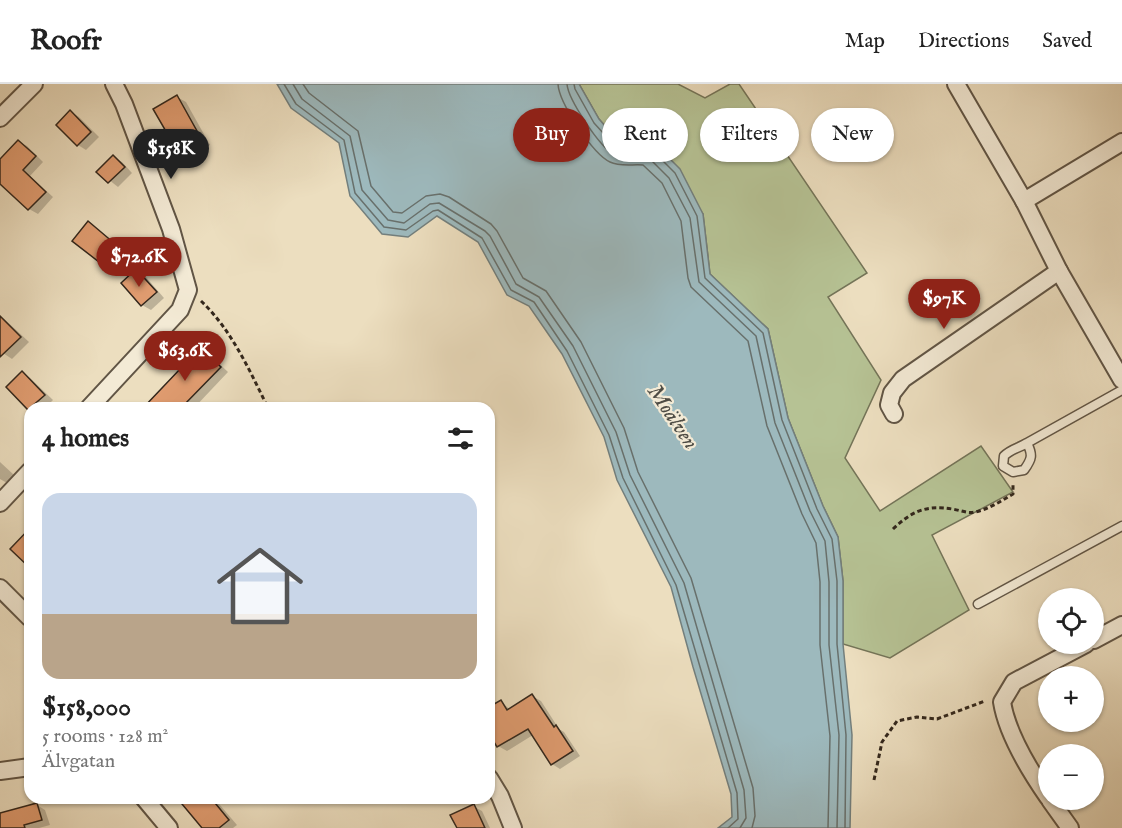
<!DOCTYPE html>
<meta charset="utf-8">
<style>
:root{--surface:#fff;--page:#f6f6f6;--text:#222;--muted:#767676;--line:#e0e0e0;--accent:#8f2418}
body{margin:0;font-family:"IM FELL English",serif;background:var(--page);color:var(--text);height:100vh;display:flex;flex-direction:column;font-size:22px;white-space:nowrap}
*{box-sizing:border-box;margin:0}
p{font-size:20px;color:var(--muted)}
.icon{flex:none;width:33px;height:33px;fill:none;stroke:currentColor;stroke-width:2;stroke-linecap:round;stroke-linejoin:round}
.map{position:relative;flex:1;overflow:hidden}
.sheet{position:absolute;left:24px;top:318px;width:471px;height:402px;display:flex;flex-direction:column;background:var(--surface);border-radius:18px;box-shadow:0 2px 4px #0004}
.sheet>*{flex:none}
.guide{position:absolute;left:513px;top:24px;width:519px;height:54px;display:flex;gap:12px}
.tools{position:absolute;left:1038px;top:504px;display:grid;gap:12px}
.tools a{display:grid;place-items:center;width:66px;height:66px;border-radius:50%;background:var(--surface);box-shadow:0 2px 4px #0004;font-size:30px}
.price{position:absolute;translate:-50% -51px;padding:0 14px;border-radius:21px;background:var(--accent);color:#fff;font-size:20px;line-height:39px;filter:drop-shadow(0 2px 3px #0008)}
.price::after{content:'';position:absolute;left:50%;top:36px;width:18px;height:14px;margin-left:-9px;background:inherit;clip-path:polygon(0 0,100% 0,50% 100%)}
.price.on{background:#222;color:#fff}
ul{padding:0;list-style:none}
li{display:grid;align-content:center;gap:12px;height:318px;padding:0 18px}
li+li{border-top:2px solid var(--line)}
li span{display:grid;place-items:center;height:186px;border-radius:18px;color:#555}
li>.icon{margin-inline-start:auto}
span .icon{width:108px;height:108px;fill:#fffc;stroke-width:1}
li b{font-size:26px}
h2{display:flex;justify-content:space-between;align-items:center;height:72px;padding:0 18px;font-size:26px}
.chip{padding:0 21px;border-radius:27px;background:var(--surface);box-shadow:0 2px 4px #0004;font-size:21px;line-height:54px}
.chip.on{background:var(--accent);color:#fff}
header{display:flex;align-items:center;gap:36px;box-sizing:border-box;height:84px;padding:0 30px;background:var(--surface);border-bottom:2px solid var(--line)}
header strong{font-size:28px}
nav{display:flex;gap:33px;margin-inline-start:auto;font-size:21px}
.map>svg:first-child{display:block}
.green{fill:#b6c294;stroke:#747458;stroke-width:1.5}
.water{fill:#9db9bd;stroke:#737f7d;stroke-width:1.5}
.shadow{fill:#0003}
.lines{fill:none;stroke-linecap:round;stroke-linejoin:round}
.shore{stroke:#68706c;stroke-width:1.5}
.building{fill:#df9b6f;stroke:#33271c;stroke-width:1.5}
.service-casing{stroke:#615545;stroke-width:11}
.minor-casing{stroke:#615545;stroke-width:20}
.path{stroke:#33271c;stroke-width:3;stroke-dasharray:4.5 3;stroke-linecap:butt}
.service{stroke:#f3ead5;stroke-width:8}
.minor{stroke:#f3ead5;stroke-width:16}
.labels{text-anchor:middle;stroke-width:4.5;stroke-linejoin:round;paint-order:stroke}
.water-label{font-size:22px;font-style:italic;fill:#4e4c44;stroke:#f3ead5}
</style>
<header>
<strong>Roofr</strong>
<nav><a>Map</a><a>Directions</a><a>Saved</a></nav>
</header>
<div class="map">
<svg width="1122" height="744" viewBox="0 0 1122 744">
<rect width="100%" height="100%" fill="#ecdebf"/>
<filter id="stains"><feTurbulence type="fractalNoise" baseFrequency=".00333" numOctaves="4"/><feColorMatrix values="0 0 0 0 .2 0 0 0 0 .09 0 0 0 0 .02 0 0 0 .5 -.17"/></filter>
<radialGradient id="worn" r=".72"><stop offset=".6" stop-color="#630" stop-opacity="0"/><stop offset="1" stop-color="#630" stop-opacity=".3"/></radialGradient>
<polygon class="green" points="579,0 678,0 705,14 730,0 739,0 867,189 828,213 881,296 845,374 880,427 981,362 1013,408 932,451 969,526 890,574 843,560 843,497 838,453 823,422 788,334 768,245 710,190 703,130 653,58 619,58 599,35"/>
<polygon class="water" points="277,0 579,0 599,35 619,58 653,58 680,85 703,130 710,190 768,245 788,334 823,422 838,453 843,497 843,560 852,651 850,744 718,744 732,733 731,710 693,583 671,503 617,396 604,353 562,270 529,222 507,211 478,158 437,132 408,153 382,150 350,112 339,59 291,24"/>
<g class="shadow">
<polygon points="177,13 186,18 210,61 188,73 180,69"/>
<polygon points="71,28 79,33 99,53 86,66 78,61"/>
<polygon points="18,58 27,62 43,78 30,92 53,113 38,130 29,125 0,98 0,77"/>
<polygon points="113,73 122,78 132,89 118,103 99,88"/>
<polygon points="88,139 122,165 108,182 100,177"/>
<polygon points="136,187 145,192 164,214 151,226 142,221"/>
<polygon points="0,231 29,258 12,275 0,267"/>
<polygon points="201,265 209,270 228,288 194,324 145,324"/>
<polygon points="22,289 30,294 53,316 45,324 30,325 8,303"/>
<polygon points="0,378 14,391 7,399 0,395"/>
<polygon points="532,612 541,617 559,645 564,648 580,672 560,685 552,680 533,651 507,667 498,662 489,647 489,625 501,618 511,626"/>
<polygon points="181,714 214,714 237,741 233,744 204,744"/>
<polygon points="288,714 308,714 297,720"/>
<polygon points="37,721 45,726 50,741 39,744 1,744 0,731"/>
<polygon points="473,722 482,727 490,744 458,744"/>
</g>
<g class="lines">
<g class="shore">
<polyline points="284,0 296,20 344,56 355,109 384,143 406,146 433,127 438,126 482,154 511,206 534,218 567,267 609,351 623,394 676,501 737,709 738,735 728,744"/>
<polyline points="293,0 302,15 350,52 362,106 388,136 404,139 430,120 439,119 485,147 490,152 516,200 539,213 573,262 616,348 630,391 684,499 744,706 746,734 740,744"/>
<polyline points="303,0 309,9 358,47 371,102 393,128 402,129 426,112 440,110 449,113 491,140 497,147 523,194 546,207 581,258 624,344 638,388 691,494 753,704 755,732 752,744"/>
<path d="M 558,0 C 559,19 593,70 610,78 C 620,83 633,80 643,81 L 662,99 L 681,137 L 688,194 L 691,203 L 748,257 L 767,342 L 802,430 L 816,459 L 820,498 L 820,561 L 830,652 L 828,744"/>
<path d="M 567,0 C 568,15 600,64 614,70 C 623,74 637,71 647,72 L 669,94 L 690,134 L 699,198 L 756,252 L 775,339 L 810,427 L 825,457 L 829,498 L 829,561 L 839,651 L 837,744"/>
<polyline points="574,0 575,5 594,39 615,62 620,64 650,64 675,89 697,132 705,194 763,249 782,336 817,425 832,455 837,497 837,560 846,651 845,744"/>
</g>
</g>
<g class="building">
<polygon points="177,11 202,56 179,70 153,25"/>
<polygon points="70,26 91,48 77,62 56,41"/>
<polygon points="18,56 36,72 23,86 46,108 28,126 0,100 0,75"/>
<polygon points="113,71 125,83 108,99 96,88"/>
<polygon points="88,137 114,159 99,178 72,157"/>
<polygon points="136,185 157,208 141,222 121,199"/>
<polygon points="0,232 21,253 0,273"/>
<polygon points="200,264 221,283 181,324 143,324"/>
<polygon points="22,287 45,311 30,324 29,327 6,303"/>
<polygon points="30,444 30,484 10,465"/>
<polygon points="532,610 554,643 556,641 573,667 551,681 528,645 497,663 489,650 489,623 501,616 507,626"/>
<polygon points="177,714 211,714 229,736 219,744 202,744"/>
<polygon points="37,719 42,736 24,741 25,744 0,744 0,729"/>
<polygon points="474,720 485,744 457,744 450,731"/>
</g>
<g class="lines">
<g class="service-casing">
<g id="service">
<path d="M 1027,359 C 1033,371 1032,375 1024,386 L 1013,388 L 1003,382 L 1004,372 C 1011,365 1019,364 1027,359 L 1122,306"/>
<polyline points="978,520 1122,442"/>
</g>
</g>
<g class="minor-casing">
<g id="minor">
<polyline points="956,0 1024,117 1059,187 1122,296"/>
<polyline points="0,34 34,0"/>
<polyline points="1024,117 1122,58"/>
<polyline points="89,324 180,226 188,206 171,145 124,20 114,0"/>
<polyline points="894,330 889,321 892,309 903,295 1059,187"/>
<polyline points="0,419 30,387"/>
<polyline points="0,504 30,534"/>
<polyline points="1094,556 1122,541"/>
<polyline points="0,687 30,683"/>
<polyline points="489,694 500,712 513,744"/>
<path d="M 1048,713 C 1030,687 1007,649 1002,618 L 1014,598 L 1086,560"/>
<polyline points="144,714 169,744"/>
<polyline points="1050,716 1070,744"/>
</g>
</g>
<g class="path">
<path d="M 201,217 C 231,245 250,287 268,324"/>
<path d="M 893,445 C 912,427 926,421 952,425 C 960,426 968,430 975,428 C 989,425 1001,417 1013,410 L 1013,399"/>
<polyline points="874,696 882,658 897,637 917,633 937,635 985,617"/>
</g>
<use href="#service" class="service"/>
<use href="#minor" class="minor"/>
</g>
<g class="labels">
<g class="water-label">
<text transform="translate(674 332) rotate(56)" y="8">Moälven</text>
</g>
</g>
<rect width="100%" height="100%" filter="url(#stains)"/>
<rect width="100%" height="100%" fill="url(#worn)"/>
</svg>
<div class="tools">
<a><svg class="icon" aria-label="locate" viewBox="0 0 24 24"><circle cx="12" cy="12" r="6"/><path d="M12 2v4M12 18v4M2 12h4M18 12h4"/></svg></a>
<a>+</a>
<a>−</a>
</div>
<b class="price on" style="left:171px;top:96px">$158K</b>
<b class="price" style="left:139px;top:204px">$72.6K</b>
<b class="price" style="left:944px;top:246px">$97K</b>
<b class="price" style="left:185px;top:298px">$63.6K</b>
<div class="guide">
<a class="chip on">Buy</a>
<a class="chip">Rent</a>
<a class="chip">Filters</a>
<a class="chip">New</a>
</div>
<section class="sheet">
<h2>4 homes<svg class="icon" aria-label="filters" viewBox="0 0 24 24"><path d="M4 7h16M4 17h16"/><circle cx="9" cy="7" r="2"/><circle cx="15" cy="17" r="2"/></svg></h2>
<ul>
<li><span style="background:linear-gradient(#c9d6e8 65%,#b9a48a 0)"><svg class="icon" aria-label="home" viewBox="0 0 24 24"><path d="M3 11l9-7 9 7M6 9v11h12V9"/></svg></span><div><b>$158,000</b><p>5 rooms · 128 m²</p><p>Älvgatan</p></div></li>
</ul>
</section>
</div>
